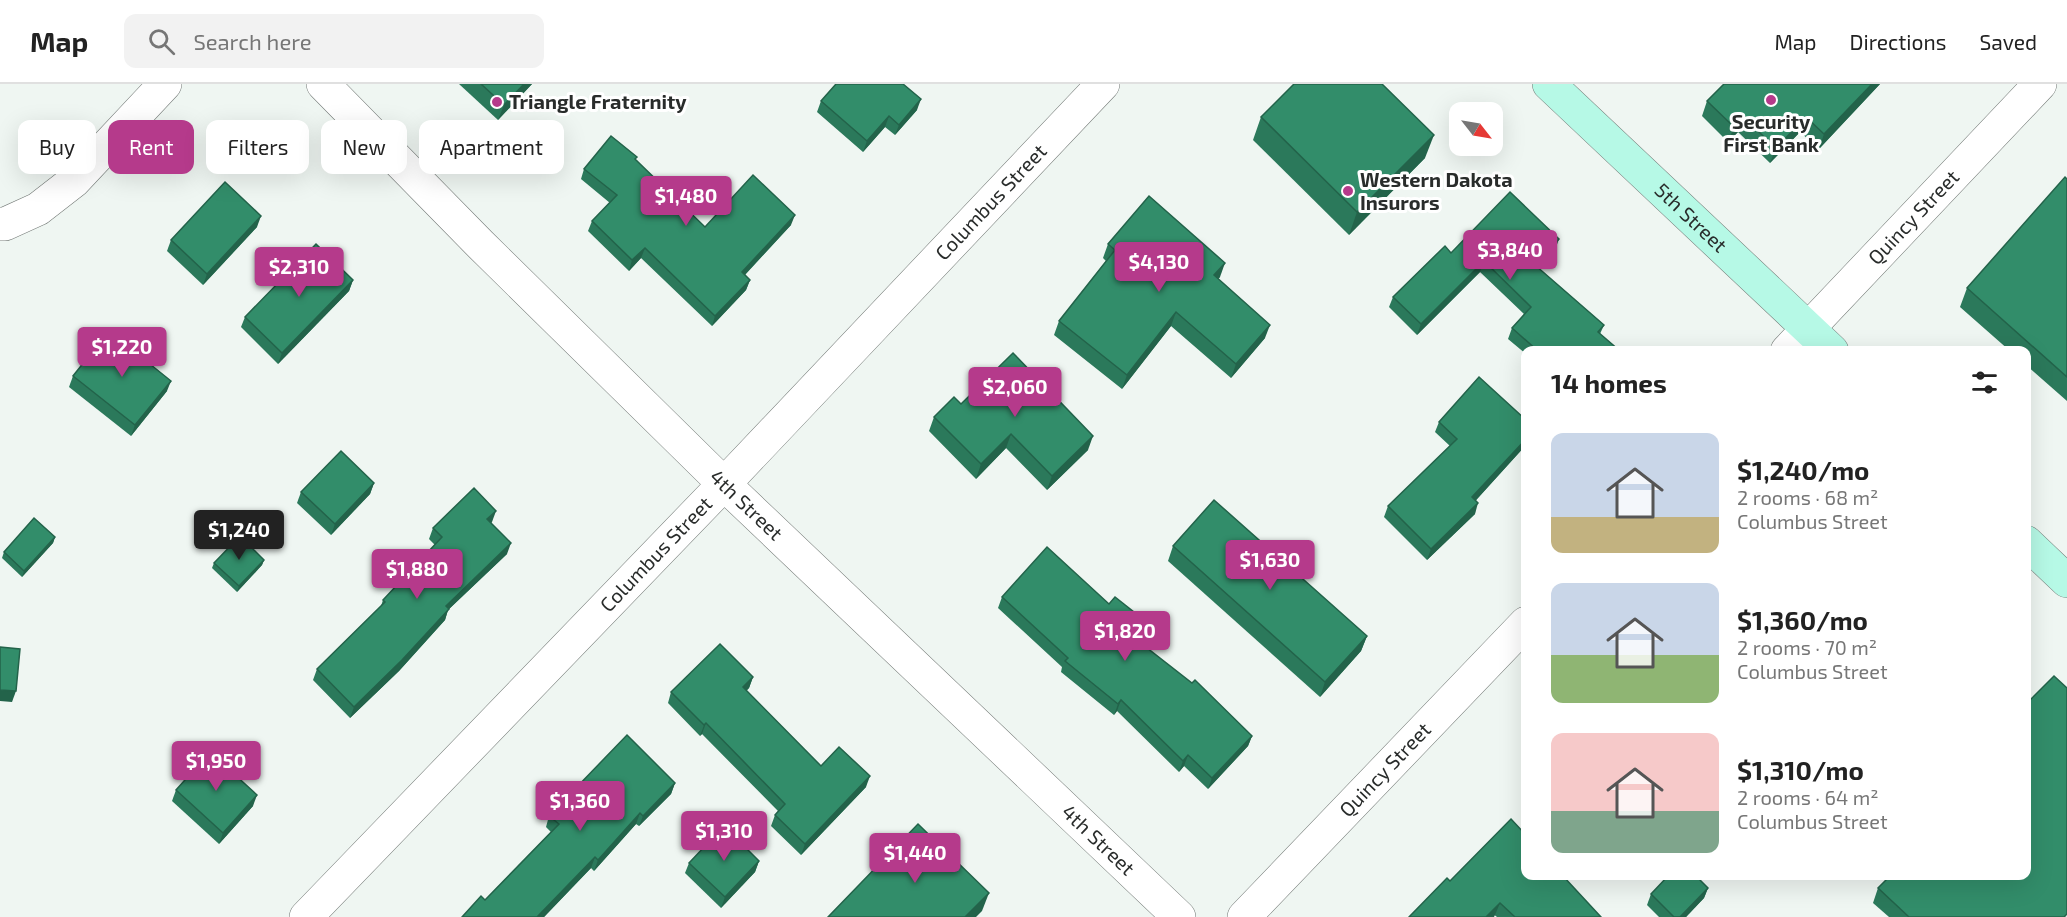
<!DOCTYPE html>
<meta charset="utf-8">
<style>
:root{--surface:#fff;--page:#f2f2f2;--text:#222;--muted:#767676;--line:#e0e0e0;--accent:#b53a8b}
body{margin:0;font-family:"Exo 2",sans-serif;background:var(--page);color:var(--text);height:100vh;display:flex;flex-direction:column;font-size:22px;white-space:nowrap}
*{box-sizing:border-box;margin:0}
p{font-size:20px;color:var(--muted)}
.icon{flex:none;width:33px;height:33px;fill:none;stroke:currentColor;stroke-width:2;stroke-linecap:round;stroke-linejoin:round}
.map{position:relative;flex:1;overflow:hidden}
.sheet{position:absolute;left:1521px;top:262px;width:510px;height:534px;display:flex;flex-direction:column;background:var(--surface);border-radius:12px;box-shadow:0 6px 24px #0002}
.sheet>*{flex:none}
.hud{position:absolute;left:18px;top:36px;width:570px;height:54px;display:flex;gap:12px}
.needle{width:39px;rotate:121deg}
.tools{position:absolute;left:1449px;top:18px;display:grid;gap:12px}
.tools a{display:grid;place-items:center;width:54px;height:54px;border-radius:12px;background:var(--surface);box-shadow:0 6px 24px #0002;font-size:30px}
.price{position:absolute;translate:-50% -51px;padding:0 14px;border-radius:6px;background:var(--accent);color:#fff;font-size:20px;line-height:39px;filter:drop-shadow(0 2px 3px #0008)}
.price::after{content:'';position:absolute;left:50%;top:36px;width:18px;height:14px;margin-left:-9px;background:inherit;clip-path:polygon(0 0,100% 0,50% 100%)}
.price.selected{background:#222;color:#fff}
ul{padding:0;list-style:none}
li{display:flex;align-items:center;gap:18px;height:150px;padding:0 30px}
li span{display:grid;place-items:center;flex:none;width:168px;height:120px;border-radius:12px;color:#555}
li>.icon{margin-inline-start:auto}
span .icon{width:72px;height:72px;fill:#fffc;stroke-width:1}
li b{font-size:26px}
h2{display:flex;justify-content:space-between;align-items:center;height:72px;padding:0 30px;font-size:26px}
.tag{padding:0 21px;border-radius:12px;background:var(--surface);box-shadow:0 6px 24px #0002;font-size:21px;line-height:54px}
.tag.selected{background:var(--accent);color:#fff}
header{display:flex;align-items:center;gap:36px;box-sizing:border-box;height:84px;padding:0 30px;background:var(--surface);border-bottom:2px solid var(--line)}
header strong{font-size:28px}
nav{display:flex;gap:33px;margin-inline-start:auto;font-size:21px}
.search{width:420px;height:54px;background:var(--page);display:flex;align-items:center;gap:15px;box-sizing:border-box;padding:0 21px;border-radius:12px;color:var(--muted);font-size:22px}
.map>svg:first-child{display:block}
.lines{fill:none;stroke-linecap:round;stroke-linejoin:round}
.street-casing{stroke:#747a77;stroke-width:34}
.secondary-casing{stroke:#747a77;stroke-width:34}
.street{stroke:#fff;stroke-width:33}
.secondary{stroke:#b6f9e6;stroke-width:33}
.wall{fill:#2b795b}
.shaded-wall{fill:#23634a}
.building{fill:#328d6a;stroke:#23634a;stroke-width:1.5}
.poi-dot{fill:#b53a8b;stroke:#fff;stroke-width:2}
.labels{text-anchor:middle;stroke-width:6;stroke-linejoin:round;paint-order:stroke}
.poi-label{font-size:20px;font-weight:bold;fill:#292c2b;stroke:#fff;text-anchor:start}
.street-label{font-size:20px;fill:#292c2b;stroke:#fff}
</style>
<header>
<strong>Map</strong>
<div class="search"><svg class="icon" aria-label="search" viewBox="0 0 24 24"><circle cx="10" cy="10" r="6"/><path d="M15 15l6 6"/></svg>Search here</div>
<nav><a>Map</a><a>Directions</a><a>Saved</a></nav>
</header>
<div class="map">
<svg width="2067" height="833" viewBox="0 0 2067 833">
<rect width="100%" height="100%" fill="#eff6f2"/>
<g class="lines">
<g class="street-casing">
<g id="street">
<path id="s1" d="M 323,0 L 480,160 L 724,400 L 1179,833"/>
<polyline points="0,140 5,140 38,125 74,97 165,0"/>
<path id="s2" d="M 1787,267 L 2040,0"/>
<path id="s3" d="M 306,833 L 724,400 L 1103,0"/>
<path id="s4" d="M 1244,833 L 1526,539"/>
</g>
</g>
<g class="secondary-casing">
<g id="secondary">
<path id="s5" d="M 1549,0 L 1832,267"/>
<polyline points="2026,458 2067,497"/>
</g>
</g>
<use href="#street" class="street"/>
<use href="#secondary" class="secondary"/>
</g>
<g class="wall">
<polygon points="459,0 532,0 498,36"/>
<polygon points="1724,0 1880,0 1819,65 1800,48 1770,79 1738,48 1728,58 1702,32 1707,17"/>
<polygon points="821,17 917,26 895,51 885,43 863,68 817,28"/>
<polygon points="1261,33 1425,74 1349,151 1253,56"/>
<polygon points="636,76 705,143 791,141 745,191 750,196 746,206 712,242 641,174 629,187 588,147 592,137 610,119 581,95 584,85"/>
<polygon points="2067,95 2067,317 2026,281 2026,267 2010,267 1960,223 1967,204"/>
<polygon points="257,143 203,201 167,167 171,156"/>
<polygon points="1108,160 1220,193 1218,195 1265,254 1231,294 1171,242 1122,305 1054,251 1059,237 1106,177 1103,174"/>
<polygon points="1555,166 1538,184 1604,241 1600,250 1620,267 1526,267 1526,270 1508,255 1512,244 1524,230 1480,188 1417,251 1389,223 1393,213 1451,169"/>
<polygon points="353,196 349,207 278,280 241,243 245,233"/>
<polygon points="73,292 167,307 131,352 69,303"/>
<polygon points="961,320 1088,366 1047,406 1006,364 976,395 929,347 934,333"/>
<polygon points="1439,338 1526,361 1476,416 1475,430 1427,476 1384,433 1388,422 1450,362 1435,348"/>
<polygon points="374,399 370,410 331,451 297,419 301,408"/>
<polygon points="491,438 507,470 448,526 445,536 399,587 350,634 313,596 317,585 381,522 383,516 435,461 429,455 433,444 492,438"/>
<polygon points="55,453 53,459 22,493 2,474 4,468"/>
<polygon points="1173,462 1367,552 1361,567 1320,613 1168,477"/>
<polygon points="264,476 262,481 237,508 212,484 214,479"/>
<polygon points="1002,513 1109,520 1145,551 1140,558 1252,652 1248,662 1208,705 1184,682 1179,688 1117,627 1114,631 1061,588 1062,583 998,524"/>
<polygon points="753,593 749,604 746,607 821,682 866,703 801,771 771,742 775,731 778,727 702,650 700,652 668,619 671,608"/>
<polygon points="675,699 671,710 639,742 636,740 594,787 591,784 544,833 462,833 485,816 551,748 546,743 549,732"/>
<polygon points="176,706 253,722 219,760 172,717"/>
<polygon points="759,777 755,788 721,824 685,789 689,779"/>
<polygon points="1450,797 1601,833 1497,833"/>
<polygon points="1708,804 1704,814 1686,833 1659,833 1647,821 1651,810"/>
<polygon points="1878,804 2067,833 1889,833 1873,819"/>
</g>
<g class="shaded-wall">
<polygon points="524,0 532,0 498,36 504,21"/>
<polygon points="1872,0 1880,0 1819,65 1824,50"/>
<polygon points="921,15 917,26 895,51 899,41"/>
<polygon points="889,32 885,43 863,68 867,57"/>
<polygon points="1743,33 1738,48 1728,58 1734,43"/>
<polygon points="1806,33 1800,48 1770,79 1776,64"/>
<polygon points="1434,51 1425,74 1349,151 1357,128"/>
<polygon points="795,131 791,141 738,198 742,188"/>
<polygon points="261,132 257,143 203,201 207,190"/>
<polygon points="1559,155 1555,166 1531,192 1535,181"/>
<polygon points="645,164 641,174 629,187 632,176"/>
<polygon points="1484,177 1480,188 1417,251 1421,240"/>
<polygon points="1225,179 1220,193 1209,205 1214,191"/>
<polygon points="353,196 349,207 278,280 282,269"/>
<polygon points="750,196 746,206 712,242 715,232"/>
<polygon points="1176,228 1171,242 1122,305 1127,291"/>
<polygon points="1270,241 1265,254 1231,294 1236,280"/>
<polygon points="171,297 167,307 131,352 135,341"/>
<polygon points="1011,350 1006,364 976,395 981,380"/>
<polygon points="1093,352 1088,366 1047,406 1052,392"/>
<polygon points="1526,355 1526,361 1469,424 1472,413"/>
<polygon points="374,399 370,410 331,451 335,440"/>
<polygon points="1478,419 1475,430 1427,476 1431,465"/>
<polygon points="496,427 492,438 483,446 487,435"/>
<polygon points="55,453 53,459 22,493 24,487"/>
<polygon points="511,459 507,470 448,526 445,536 399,587 350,634 354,623 446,522"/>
<polygon points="264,476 262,481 237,508 239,502"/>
<polygon points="1149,540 1145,551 1133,566 1137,556"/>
<polygon points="1367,552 1361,567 1320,613 1325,598"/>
<polygon points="753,593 749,604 739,614 743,603"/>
<polygon points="0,606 16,607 12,618 0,617"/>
<polygon points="1121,616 1117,627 1114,631 1118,620"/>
<polygon points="706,639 702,650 700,652 704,641"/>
<polygon points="1252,652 1248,662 1208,705 1212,694"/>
<polygon points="1188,671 1184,682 1179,688 1183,677"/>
<polygon points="870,692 866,703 801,771 805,760"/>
<polygon points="675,699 671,710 639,742 643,732"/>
<polygon points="257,711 253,722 219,760 223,749"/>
<polygon points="640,729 636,740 594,787 598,776"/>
<polygon points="595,773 591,784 544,833 537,833"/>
<polygon points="759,777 755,788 721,824 725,813"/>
<polygon points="1708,804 1704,814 1686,833 1680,833"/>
<polygon points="989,809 982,827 976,833 965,833"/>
<polygon points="1500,819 1495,831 1494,833 1486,833"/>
</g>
<g class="building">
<polygon points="481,0 524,0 504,21"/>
<polygon points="836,0 903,0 921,15 899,41 889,32 867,57 821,17"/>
<polygon points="1294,0 1382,0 1434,51 1357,128 1261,33"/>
<polygon points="1724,0 1872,0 1824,50 1806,33 1776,64 1743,33 1734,43 1707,17"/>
<polygon points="611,52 637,73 635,75 705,143 753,91 795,131 742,188 750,196 715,232 645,164 632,176 592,137 617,111 584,85"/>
<polygon points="2065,93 2067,95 2067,293 1967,204"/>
<polygon points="225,98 261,132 207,190 171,156"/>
<polygon points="1510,108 1559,155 1535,181 1604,241 1598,248 1620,267 1538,267 1512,244 1531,223 1484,177 1421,240 1393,213 1445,162 1451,169"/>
<polygon points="1149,112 1225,179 1214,191 1270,241 1236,280 1176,228 1127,291 1059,237 1115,166 1108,160"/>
<polygon points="316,160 353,196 282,269 245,233"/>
<polygon points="109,247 171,297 135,341 73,292"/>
<polygon points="1013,269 1093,352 1052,392 1011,350 981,380 934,333 954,313 961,320"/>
<polygon points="1479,293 1526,336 1526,355 1472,413 1478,419 1431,465 1388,422 1457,355 1439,338"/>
<polygon points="341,367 374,399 335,440 301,408"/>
<polygon points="474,404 496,427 487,435 511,459 446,522 449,525 402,576 354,623 317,585 385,518 383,516 442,453 433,444"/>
<polygon points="1214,416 1367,552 1325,598 1173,462"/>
<polygon points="34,434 55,453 24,487 4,468"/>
<polygon points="240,452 264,476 239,502 214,479"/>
<polygon points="1047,463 1109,520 1115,513 1149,540 1137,556 1192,599 1195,596 1252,652 1212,694 1188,671 1183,677 1121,616 1118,620 1065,577 1068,574 1002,513"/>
<polygon points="720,560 753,593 743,603 821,682 839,663 870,692 805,760 775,731 785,720 706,639 704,641 671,608"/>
<polygon points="0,563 20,565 16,607 0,606"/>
<polygon points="2054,592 2067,604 2067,830 2064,833 1909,833 1878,804 1890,792 2026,792 2026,620"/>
<polygon points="627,651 675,699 643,732 640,729 598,776 595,773 537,833 462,833 481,812 485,816 559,740 549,732"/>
<polygon points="210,668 257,711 223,749 176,706"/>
<polygon points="1511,735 1526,751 1526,792 1563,792 1601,833 1515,833 1500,819 1486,833 1409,833 1447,794 1450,797"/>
<polygon points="918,740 989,809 965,833 828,833"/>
<polygon points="724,742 759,777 725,813 689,779"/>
<polygon points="1668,792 1696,792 1708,804 1680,833 1674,833 1651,810"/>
</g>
<g class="poi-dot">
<circle cx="1771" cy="16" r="6"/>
<circle cx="497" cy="18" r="6"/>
<circle cx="1348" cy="107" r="6"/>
</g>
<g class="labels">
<g class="poi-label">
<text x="509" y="25">Triangle Fraternity</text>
<text x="1771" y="45" text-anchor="middle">Security<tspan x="1771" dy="23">First Bank</tspan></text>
<text x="1360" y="103">Western Dakota<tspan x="1360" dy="23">Insurors</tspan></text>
</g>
<g class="street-label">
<text dy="7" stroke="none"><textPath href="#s3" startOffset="990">Columbus Street</textPath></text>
<text dy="7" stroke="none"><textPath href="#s5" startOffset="195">5th Street</textPath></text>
<text dy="7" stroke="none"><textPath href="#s2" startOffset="184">Quincy Street</textPath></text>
<text dy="7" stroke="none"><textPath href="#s1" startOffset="597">4th Street</textPath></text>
<text dy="7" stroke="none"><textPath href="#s3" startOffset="504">Columbus Street</textPath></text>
<text dy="7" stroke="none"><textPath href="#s4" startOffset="204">Quincy Street</textPath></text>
<text dy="7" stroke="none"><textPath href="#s1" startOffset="1083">4th Street</textPath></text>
</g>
</g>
</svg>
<div class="tools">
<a><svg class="needle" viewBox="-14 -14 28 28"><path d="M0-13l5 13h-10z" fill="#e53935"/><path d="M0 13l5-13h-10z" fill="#767676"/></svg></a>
</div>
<b class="price" style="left:686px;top:143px">$1,480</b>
<b class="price" style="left:1510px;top:197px">$3,840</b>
<b class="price" style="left:1159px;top:209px">$4,130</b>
<b class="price" style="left:299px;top:214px">$2,310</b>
<b class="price" style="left:122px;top:294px">$1,220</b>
<b class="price" style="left:1015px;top:334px">$2,060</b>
<b class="price selected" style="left:239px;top:477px">$1,240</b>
<b class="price" style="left:1270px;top:507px">$1,630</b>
<b class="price" style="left:417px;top:516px">$1,880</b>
<b class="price" style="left:1125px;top:578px">$1,820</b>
<b class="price" style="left:216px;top:708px">$1,950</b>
<b class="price" style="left:580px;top:748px">$1,360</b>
<b class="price" style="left:724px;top:778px">$1,310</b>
<b class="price" style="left:915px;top:800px">$1,440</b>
<div class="hud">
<a class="tag">Buy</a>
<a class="tag selected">Rent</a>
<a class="tag">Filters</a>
<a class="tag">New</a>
<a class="tag">Apartment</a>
</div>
<section class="sheet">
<h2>14 homes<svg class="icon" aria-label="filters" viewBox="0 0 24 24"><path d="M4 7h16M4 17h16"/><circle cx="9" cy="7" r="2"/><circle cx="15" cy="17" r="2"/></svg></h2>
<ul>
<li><span style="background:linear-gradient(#c9d6e8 70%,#c2b280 0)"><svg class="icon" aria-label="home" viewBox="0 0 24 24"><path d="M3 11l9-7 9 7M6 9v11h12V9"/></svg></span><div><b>$1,240/mo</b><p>2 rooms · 68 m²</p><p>Columbus Street</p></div></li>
<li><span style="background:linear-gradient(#c9d6e8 60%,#8fb573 0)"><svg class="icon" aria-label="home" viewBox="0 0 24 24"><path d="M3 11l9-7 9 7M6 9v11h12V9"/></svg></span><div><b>$1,360/mo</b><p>2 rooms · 70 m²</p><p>Columbus Street</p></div></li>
<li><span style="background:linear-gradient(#f6c9c9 65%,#7fa58c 0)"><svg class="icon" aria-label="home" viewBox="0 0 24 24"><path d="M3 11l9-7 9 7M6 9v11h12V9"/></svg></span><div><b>$1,310/mo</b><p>2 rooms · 64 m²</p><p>Columbus Street</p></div></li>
</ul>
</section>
</div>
